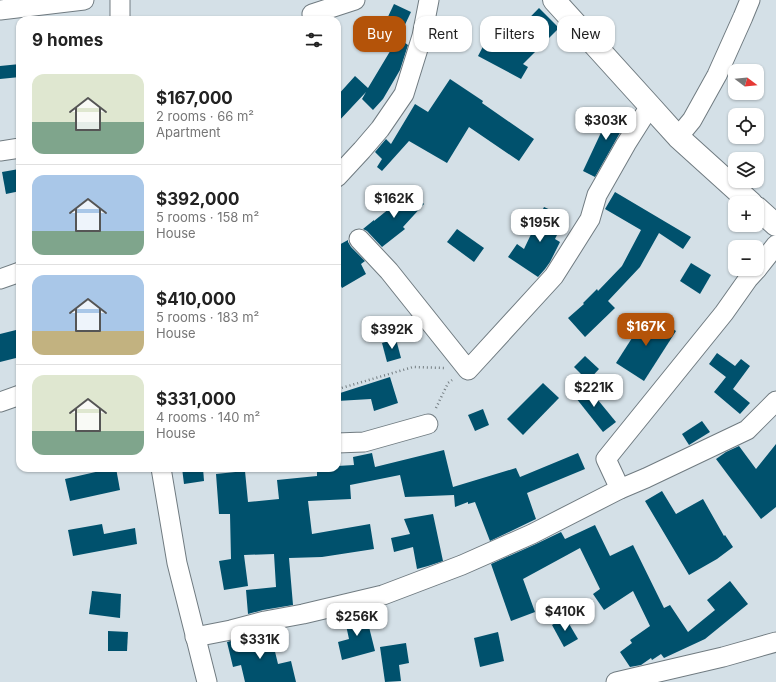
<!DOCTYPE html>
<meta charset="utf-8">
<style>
:root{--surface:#fff;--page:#f6f6f6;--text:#222;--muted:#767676;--line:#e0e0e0;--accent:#b45309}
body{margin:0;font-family:Inter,sans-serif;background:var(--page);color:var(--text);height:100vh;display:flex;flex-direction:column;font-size:15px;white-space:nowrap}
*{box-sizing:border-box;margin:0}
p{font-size:13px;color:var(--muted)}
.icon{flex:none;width:22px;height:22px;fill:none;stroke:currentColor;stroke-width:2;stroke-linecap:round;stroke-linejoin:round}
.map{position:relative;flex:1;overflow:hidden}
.drawer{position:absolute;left:16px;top:16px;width:325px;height:456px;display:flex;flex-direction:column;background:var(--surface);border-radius:12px;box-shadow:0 1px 3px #0004}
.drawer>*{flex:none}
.guide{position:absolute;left:353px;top:16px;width:363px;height:36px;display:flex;gap:8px}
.needle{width:26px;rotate:106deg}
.buttons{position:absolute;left:728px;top:64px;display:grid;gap:8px}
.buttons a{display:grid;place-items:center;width:36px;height:36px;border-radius:8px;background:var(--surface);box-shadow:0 1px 3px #0004;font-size:20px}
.price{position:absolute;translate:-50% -34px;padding:0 9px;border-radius:8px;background:#fff;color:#222;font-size:13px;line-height:26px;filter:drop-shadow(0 1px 2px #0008)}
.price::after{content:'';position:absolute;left:50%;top:24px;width:12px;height:9px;margin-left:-6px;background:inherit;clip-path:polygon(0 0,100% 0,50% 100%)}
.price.current{background:var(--accent);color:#fff}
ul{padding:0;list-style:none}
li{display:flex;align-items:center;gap:12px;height:100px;padding:0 16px}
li+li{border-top:1px solid var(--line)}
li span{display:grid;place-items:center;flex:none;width:112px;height:80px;border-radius:12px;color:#555}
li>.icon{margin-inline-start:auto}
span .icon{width:48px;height:48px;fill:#fffc;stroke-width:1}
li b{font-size:17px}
h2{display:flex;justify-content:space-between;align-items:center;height:48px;padding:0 16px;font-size:17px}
.chip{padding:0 14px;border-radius:12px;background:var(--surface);box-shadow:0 1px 3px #0004;font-size:14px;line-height:36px}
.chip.current{background:var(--accent);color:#fff}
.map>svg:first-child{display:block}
.building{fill:#00516d}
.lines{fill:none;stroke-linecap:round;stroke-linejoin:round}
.minor-casing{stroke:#707b81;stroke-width:21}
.major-casing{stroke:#707b81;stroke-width:24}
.path{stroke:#737c80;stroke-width:2.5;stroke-dasharray:1 3;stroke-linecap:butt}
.minor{stroke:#fff;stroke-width:19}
.major{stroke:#fff;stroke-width:22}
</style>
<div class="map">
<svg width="776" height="682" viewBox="0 0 776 682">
<rect width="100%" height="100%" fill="#d4e0e7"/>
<g class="building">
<polygon points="394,4 411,12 402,31 385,23"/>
<polygon points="539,8 559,28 523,64 528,67 521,79 478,56 488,37 503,45"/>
<polygon points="398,38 408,45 400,70 383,99 373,110 362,99 366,92 337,123 337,96 355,76 368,88"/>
<polygon points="20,64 20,77 0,79 0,66"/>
<polygon points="450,79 483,101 482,103 534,139 519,161 469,127 447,163 409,141 382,171 377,167 382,159 375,152 386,139 391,144 415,104 428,112"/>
<polygon points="613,107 630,115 595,177 583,171"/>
<polygon points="19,169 20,177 20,191 6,194 2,172"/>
<polygon points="411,191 424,204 403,227 405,229 382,247 367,231 363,229 374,220 374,221"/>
<polygon points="615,192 691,237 683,249 659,233 640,267 608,301 615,308 585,337 568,318 584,304 583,303 597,289 598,291 622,266 641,230 605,209"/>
<polygon points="544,207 566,217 555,239 560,242 550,262 545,269 538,277 508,257 517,244 524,249"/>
<polygon points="457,229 484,248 474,262 447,242"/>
<polygon points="348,240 348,242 351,247 365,261 361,264 366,274 342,288 337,279 337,246"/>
<polygon points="691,263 711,275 700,294 680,281"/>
<polygon points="648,313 676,331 644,381 616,363"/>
<polygon points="20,329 20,357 0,362 0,334"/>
<polygon points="396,339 401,358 387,362 382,343"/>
<polygon points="717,353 735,366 741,359 750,366 733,389 750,403 740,414 714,392 726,377 709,364"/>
<polygon points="585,356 599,369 588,381 574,367"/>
<polygon points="390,377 398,403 374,411 371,399 337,401 337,394"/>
<polygon points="543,383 559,398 523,435 507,419"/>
<polygon points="584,383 616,422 603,432 572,393"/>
<polygon points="483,409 489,425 475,431 468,415"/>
<polygon points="702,421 710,432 689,445 682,434"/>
<polygon points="776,444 776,507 761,519 716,459 726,452 739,446 756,469"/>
<polygon points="444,450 453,487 516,468 520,477 578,453 585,469 527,493 536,519 490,541 475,502 468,504 468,502 455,507 454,495 405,497 400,475 350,485 351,499 308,501 312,534 370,524 374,549 322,557 289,558 293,605 263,610 248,614 246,590 276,587 274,554 244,555 248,586 224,590 219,561 231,559 230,514 219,514 216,474 245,471 248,502 279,499 277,480 317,476 317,468 337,468 337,466 354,465 353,457 372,453 375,467"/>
<polygon points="113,468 116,468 120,490 70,501 65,479"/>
<polygon points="182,468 203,468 204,481 184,484"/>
<polygon points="662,491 676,514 703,499 724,536 725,535 733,547 717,559 689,575 645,501"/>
<polygon points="433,514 443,561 428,566 417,569 413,547 394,552 391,538 410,534 404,519"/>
<polygon points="102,524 104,534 135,528 137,544 73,556 68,530"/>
<polygon points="595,525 610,556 633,545 664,608 670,605 688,632 715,610 707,600 730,581 748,604 705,639 664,658 661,654 652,660 651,658 641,665 630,667 620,652 632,643 630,640 650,626 633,591 604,610 593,594 600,589 580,548 523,579 535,612 511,621 491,564 536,544 561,532 565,539"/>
<polygon points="92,591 121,594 120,618 89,614"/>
<polygon points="365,611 375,651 342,660 338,642 349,639 344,616"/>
<polygon points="565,617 578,639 564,647 552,625"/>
<polygon points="108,631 128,632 127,651 108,651"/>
<polygon points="270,631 278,664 291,661 296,682 245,682 241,665 233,667 227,642"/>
<polygon points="498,632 504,661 480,667 474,638"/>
<polygon points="406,643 409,663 399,665 401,681 385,682 380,647"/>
</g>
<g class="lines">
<g class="minor-casing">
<g id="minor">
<polyline points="120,0 120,20"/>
<polyline points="0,10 84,0"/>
<polyline points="312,14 355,0"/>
<polyline points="678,137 692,120 717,75 743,17 750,0"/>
<polyline points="0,151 20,148"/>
<polyline points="337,177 362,150 380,129 404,94 422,36 429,0"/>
<polyline points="359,239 389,271 468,370 554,276 590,219 597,195 626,144 650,106"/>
<polyline points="757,269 776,245"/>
<polyline points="0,279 20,272"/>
<polyline points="0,402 20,395"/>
<polyline points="337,443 364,442 428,424"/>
<polyline points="161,468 177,563 207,682"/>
<polyline points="620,489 606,459 724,313 748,279 757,269"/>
<polyline points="195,637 231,630 265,621 303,614 383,595 462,565 532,534 620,489 646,478 747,430 776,401"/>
<polyline points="616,682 723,657 776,642"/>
</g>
</g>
<g class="major-casing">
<g id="major">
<polyline points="554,0 650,106 678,137 751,203"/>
<polyline points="757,208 776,225"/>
</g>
</g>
<g class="path">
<polyline points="338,389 413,367 444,368"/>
<polyline points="436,408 448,383 452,380"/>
</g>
<use href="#minor" class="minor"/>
<use href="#major" class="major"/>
</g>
</svg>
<div class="buttons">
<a><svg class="needle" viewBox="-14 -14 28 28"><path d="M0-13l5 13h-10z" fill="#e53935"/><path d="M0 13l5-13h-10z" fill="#767676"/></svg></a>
<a><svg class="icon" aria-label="locate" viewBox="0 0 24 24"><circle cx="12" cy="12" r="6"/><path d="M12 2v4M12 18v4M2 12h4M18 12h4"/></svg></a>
<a><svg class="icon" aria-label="layers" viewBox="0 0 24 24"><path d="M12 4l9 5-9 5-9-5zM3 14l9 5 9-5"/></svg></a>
<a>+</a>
<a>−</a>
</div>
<b class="price" style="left:606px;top:141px">$303K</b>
<b class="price" style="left:394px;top:219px">$162K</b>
<b class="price" style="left:540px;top:243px">$195K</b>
<b class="price current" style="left:646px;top:347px">$167K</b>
<b class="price" style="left:392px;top:350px">$392K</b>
<b class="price" style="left:594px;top:408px">$221K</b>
<b class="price" style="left:565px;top:632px">$410K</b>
<b class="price" style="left:357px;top:637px">$256K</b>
<b class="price" style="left:260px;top:660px">$331K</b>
<div class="guide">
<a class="chip current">Buy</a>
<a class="chip">Rent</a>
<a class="chip">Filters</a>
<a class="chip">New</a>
</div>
<section class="drawer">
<h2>9 homes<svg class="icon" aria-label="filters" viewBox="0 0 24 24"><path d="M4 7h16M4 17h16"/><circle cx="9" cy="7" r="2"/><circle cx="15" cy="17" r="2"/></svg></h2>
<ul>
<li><span style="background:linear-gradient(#dfe7d0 60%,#7fa58c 0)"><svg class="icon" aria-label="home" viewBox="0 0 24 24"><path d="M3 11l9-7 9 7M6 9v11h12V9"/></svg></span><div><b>$167,000</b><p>2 rooms · 66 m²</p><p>Apartment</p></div></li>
<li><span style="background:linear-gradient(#a9c7e8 70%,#7fa58c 0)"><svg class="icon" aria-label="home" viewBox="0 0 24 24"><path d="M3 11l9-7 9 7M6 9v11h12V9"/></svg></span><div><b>$392,000</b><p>5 rooms · 158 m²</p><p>House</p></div></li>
<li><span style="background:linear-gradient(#a9c7e8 70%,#c2b280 0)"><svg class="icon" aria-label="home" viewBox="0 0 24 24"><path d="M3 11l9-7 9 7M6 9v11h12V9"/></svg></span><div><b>$410,000</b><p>5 rooms · 183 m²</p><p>House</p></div></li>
<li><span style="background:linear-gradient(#dfe7d0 70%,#7fa58c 0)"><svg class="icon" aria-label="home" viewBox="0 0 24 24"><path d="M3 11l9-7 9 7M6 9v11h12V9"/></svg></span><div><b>$331,000</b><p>4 rooms · 140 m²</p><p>House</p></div></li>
</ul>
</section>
</div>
